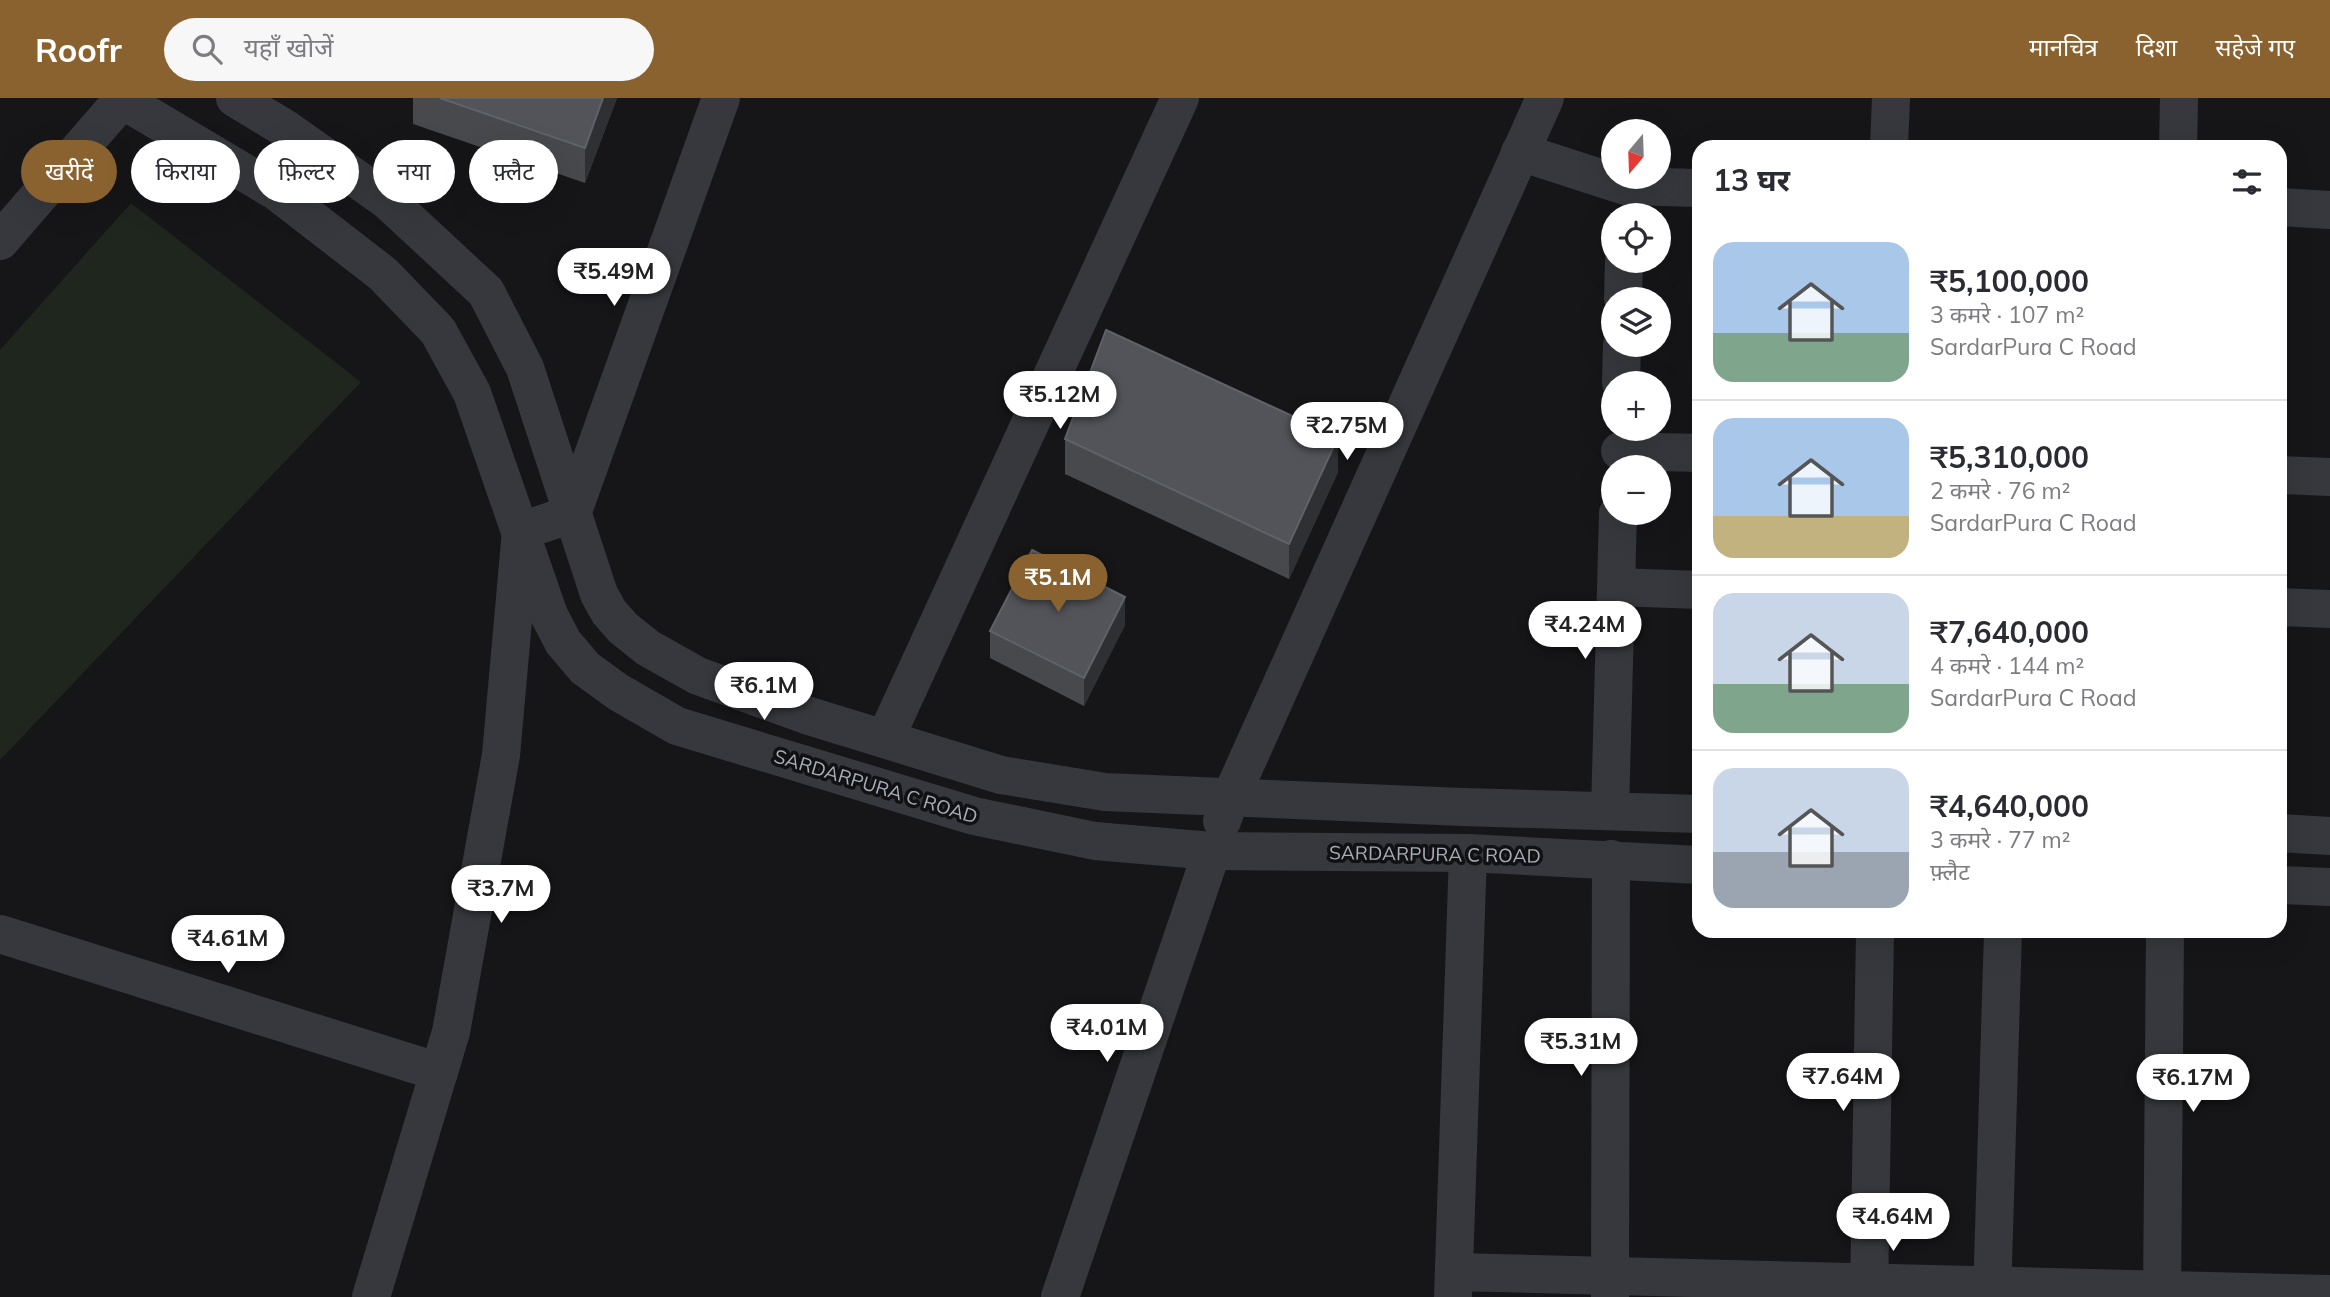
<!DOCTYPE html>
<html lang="hi">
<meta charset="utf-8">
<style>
:root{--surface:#fff;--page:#f7f7f7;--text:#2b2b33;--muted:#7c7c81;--line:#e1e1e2;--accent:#89622f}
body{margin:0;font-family:Mulish,"Noto Sans Devanagari",sans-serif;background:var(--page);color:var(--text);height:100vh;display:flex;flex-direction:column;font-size:26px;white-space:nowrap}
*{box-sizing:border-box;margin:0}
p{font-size:23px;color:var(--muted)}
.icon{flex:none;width:38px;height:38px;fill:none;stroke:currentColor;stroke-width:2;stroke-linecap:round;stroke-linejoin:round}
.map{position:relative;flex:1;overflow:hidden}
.panel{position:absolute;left:1692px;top:42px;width:595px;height:798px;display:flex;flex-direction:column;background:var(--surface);border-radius:21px;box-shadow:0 7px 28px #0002}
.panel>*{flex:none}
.guide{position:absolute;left:21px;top:42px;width:665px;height:63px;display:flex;gap:14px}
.needle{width:46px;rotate:199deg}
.controls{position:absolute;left:1601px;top:21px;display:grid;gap:14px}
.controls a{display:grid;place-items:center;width:70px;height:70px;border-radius:50%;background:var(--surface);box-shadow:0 7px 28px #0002;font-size:35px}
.price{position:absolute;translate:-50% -60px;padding:0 16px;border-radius:24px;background:#fff;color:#222;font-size:23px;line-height:46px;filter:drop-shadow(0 2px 4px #0008)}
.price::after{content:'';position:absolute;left:50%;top:42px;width:21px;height:16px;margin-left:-10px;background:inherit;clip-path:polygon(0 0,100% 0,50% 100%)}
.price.selected{background:var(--accent);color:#fff}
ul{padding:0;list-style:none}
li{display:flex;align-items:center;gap:21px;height:175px;padding:0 21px}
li+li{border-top:2px solid var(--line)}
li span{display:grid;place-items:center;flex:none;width:196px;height:140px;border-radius:21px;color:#555}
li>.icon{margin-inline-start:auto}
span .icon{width:84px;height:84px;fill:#fffc;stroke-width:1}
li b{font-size:30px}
h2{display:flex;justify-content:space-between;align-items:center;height:84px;padding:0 21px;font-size:30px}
.tag{padding:0 24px;border-radius:32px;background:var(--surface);box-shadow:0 7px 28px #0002;font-size:24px;line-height:63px}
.tag.selected{background:var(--accent);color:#fff}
header{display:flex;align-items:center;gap:42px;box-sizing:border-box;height:98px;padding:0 35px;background:var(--accent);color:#fff}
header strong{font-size:33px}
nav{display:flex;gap:38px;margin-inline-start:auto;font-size:24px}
.search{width:490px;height:63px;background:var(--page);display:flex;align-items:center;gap:18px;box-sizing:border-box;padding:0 24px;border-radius:38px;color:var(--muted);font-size:26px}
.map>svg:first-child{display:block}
.green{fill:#1e261e}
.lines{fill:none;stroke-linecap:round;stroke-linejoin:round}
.minor{stroke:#37383d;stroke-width:38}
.tertiary{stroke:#37383d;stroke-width:38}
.wall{fill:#47494d}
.shaded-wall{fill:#2f3033}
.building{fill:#525459;stroke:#5f6268;stroke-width:2}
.labels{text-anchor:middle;stroke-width:7;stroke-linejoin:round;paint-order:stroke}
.street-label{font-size:19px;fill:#a7aeb9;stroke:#111113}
</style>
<header>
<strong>Roofr</strong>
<div class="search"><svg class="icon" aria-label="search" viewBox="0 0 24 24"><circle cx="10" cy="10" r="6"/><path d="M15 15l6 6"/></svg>यहाँ खोजें</div>
<nav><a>मानचित्र</a><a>दिशा</a><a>सहेजे गए</a></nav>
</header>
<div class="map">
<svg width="2330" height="1199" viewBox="0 0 2330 1199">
<rect width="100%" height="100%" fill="#161618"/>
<polygon class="green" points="131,105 361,284 0,662 0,252"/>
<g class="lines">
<g class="minor">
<polyline points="1889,49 1891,0"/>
<polyline points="1520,54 1625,88 1699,90"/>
<polyline points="2280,109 2330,112"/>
<polyline points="0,143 122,2"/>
<polyline points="1623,201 1624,163"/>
<polyline points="1621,285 1622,247"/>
<polyline points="1620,353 1699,355"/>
<polyline points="2280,377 2330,379"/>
<polyline points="1617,489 1699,492"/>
<polyline points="2280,509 2330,511"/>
<polyline points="885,641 1180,0"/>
<polyline points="1610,713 1618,415"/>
<polyline points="0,836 439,974"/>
<polyline points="1454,1174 2330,1196"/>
<polyline points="371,1199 451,934 501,657 521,433 572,416 721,0"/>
<polyline points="1060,1199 1212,753"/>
<polyline points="1610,1199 1611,761"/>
<polyline points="1869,1199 1875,833"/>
<polyline points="1992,1199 2003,833"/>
</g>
<g class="tertiary">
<polyline points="119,0 277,94 383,176 438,233 472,295 549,517 563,544 585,570 618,594 677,628 974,718 1095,743 1212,753 1468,755 1699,767"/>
<polyline points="235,0 286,31 388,103 486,194 525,270 599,496 609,514 623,530 648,550 698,578 806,617 1001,677 1105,694 1463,709 1699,716"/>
<polyline points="2178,49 2179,0"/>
<polyline points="1222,723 1230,701 1545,0"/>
<polyline points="2280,735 2330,738"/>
<polyline points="2280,787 2330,789"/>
<polyline points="1453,1199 1468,755"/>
<polyline points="2162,1199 2165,833"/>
</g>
</g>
<g class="wall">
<polygon points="413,0 617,0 585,85 413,26"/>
<polygon points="1065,341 1338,374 1289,481 1065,376"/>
<polygon points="1125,527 1084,608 990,560 990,533"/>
</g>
<g class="shaded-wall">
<polygon points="603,0 617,0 585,85 585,50"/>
<polygon points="1338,339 1338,374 1289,481 1289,446"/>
<polygon points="1125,499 1125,527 1084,608 1084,580"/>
</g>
<g class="building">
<polygon points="440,0 603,0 585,50"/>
<polygon points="1106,232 1338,339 1289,446 1065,341"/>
<polygon points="1032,452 1125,499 1084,580 990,533"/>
</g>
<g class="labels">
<g class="street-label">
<text transform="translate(876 688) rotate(17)" y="7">SARDARPURA C ROAD</text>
<text transform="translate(1435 756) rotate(1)" y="7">SARDARPURA C ROAD</text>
</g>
</g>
</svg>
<div class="controls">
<a><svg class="needle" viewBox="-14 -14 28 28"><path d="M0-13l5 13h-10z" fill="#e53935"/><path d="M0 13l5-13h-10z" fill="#7c7c81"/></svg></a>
<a><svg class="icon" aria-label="locate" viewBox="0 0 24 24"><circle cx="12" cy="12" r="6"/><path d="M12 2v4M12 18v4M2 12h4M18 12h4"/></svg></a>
<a><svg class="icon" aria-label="layers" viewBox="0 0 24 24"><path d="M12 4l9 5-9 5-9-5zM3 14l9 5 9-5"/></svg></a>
<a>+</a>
<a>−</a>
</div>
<b class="price" style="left:614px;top:210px">₹5.49M</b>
<b class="price" style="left:1060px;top:333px">₹5.12M</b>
<b class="price" style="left:1347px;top:364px">₹2.75M</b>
<b class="price selected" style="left:1058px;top:516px">₹5.1M</b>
<b class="price" style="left:1585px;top:563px">₹4.24M</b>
<b class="price" style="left:764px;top:624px">₹6.1M</b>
<b class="price" style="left:501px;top:827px">₹3.7M</b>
<b class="price" style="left:228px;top:877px">₹4.61M</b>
<b class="price" style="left:1107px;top:966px">₹4.01M</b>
<b class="price" style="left:1581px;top:980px">₹5.31M</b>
<b class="price" style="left:1843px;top:1015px">₹7.64M</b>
<b class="price" style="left:2193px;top:1016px">₹6.17M</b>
<b class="price" style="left:1893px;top:1155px">₹4.64M</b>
<div class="guide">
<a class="tag selected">खरीदें</a>
<a class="tag">किराया</a>
<a class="tag">फ़िल्टर</a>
<a class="tag">नया</a>
<a class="tag">फ़्लैट</a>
</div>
<section class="panel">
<h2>13 घर<svg class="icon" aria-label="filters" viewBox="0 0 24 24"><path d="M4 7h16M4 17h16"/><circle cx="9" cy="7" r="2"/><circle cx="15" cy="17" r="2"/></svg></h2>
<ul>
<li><span style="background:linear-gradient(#a9c7e8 65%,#7fa58c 0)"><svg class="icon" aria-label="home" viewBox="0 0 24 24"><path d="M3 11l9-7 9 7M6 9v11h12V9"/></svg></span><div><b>₹5,100,000</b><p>3 कमरे · 107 m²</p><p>SardarPura C Road</p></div></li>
<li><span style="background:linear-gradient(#a9c7e8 70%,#c2b280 0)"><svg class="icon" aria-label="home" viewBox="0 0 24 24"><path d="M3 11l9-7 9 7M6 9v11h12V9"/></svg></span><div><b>₹5,310,000</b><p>2 कमरे · 76 m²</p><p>SardarPura C Road</p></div></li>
<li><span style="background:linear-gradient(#c9d6e8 65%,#7fa58c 0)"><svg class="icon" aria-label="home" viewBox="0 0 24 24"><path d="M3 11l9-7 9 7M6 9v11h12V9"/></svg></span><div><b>₹7,640,000</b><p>4 कमरे · 144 m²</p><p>SardarPura C Road</p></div></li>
<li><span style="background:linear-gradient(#c9d6e8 60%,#9aa5b1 0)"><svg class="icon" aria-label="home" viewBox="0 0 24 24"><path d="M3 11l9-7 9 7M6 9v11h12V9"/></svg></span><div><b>₹4,640,000</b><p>3 कमरे · 77 m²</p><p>फ़्लैट</p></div></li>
</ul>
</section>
</div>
